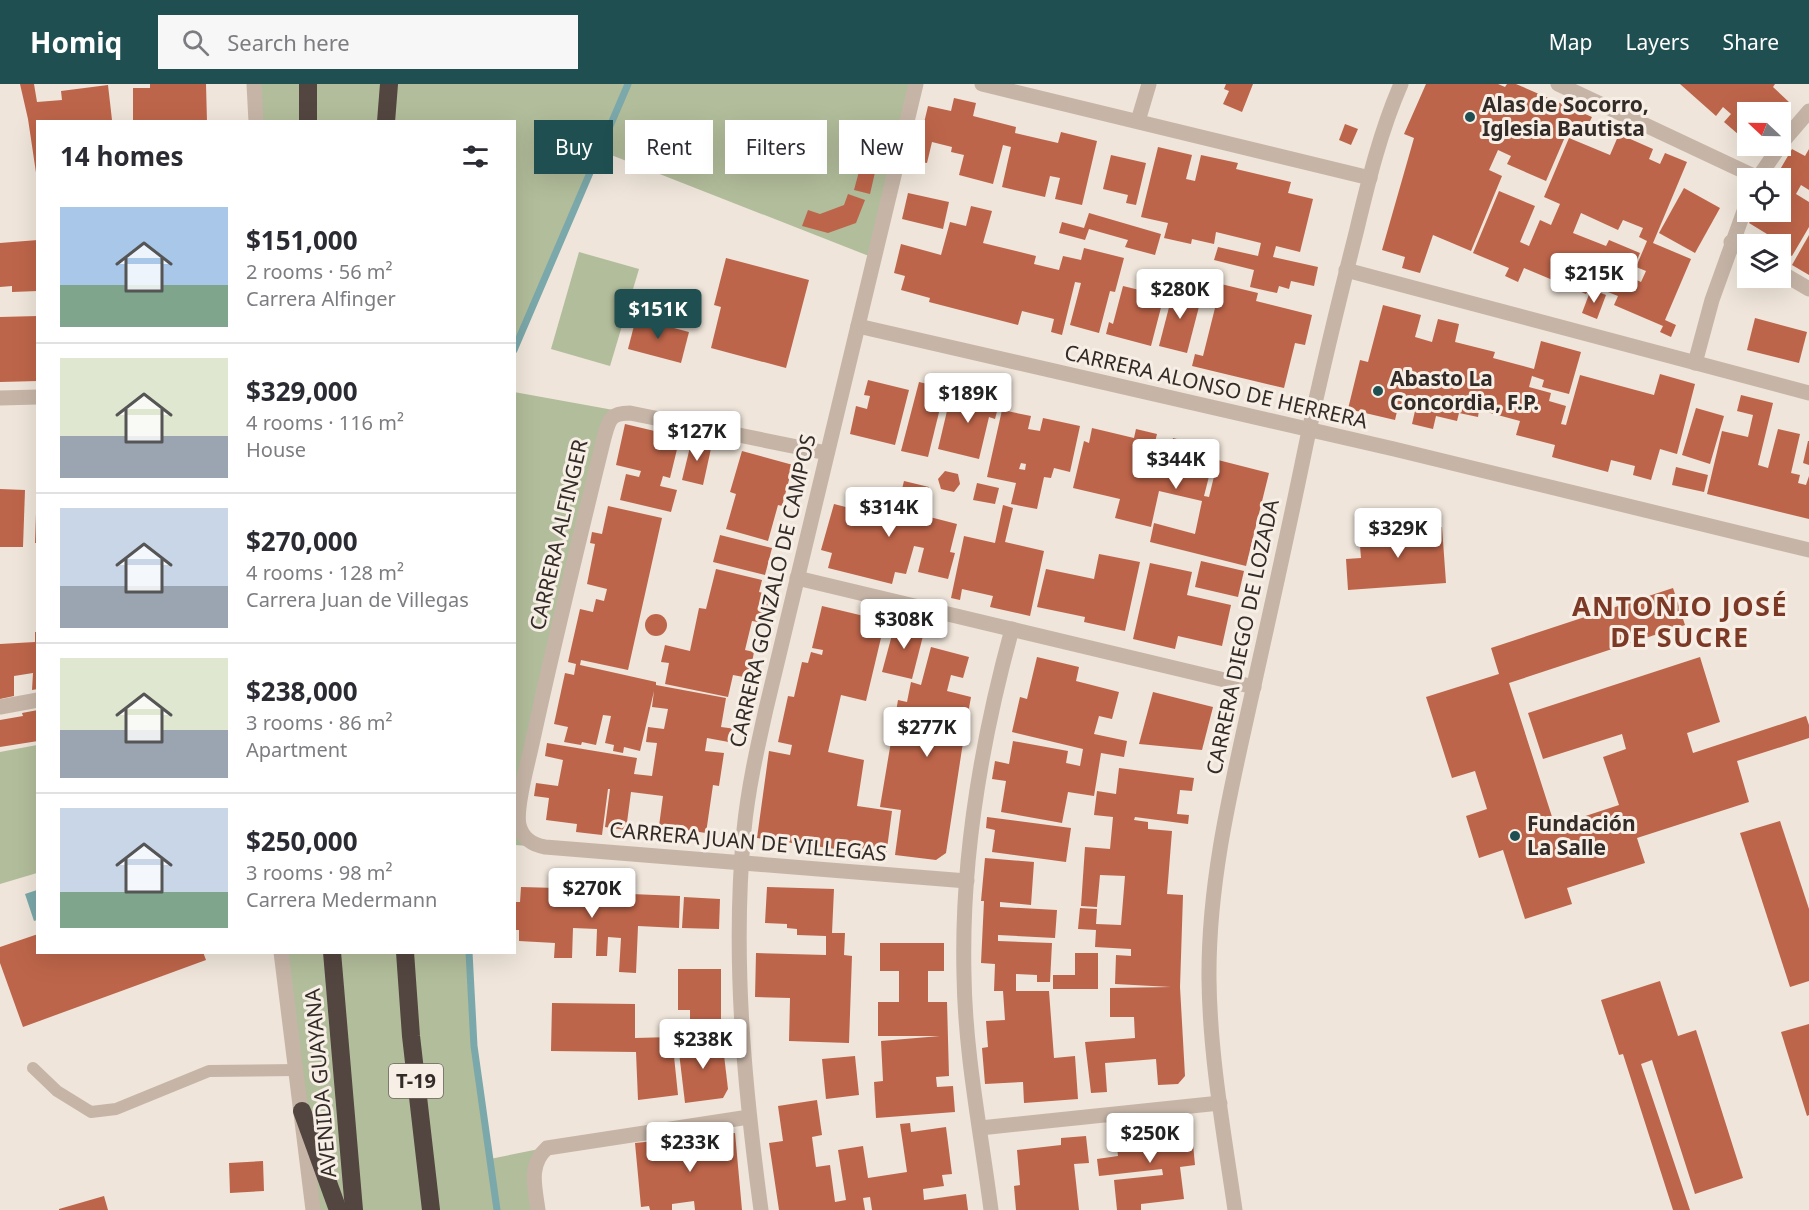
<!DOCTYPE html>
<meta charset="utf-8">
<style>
:root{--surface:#fff;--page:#f7f7f7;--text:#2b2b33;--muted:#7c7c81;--line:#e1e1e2;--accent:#204f51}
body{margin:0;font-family:"Noto Sans",sans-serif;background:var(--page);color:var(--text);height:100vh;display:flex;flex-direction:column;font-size:22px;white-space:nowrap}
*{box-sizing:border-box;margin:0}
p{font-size:20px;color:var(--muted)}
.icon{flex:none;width:33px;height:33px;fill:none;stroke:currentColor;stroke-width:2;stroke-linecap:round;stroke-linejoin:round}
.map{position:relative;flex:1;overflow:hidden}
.sheet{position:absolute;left:36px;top:36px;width:480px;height:834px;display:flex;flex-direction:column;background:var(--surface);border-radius:0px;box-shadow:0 6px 24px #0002}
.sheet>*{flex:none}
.guide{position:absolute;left:534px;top:36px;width:570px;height:54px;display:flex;gap:12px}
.needle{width:39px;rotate:292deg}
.tools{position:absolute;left:1737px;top:18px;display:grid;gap:12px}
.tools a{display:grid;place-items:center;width:54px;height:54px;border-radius:0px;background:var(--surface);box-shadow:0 6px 24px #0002;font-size:30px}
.price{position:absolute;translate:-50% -51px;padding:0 14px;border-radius:6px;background:#fff;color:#222;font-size:20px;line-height:39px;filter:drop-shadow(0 2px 3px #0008)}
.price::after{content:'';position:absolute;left:50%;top:36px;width:18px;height:14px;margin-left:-9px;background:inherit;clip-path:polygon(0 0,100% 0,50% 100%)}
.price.active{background:var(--accent);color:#fff}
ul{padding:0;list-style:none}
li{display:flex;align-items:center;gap:18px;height:150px;padding:0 24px}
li+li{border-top:2px solid var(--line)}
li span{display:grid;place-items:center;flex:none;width:168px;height:120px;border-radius:0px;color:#555}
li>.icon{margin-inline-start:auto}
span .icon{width:72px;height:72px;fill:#fffc;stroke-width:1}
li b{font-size:26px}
h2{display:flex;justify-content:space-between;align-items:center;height:72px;padding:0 24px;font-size:26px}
.chip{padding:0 21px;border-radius:0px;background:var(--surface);box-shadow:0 6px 24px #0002;font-size:21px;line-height:54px}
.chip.active{background:var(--accent);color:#fff}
header{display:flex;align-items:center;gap:36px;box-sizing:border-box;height:84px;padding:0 30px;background:var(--accent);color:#fff}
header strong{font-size:28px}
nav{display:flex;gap:33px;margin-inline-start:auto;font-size:21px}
.search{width:420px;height:54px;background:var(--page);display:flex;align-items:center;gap:15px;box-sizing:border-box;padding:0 21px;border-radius:0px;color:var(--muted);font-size:22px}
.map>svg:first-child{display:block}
.green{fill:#b2bd9b}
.water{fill:#7ba8aa}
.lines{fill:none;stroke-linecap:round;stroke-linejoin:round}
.stream{stroke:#7ba8aa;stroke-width:7}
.building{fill:#bd654a;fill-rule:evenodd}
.lane{stroke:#c6b5a7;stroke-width:12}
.street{stroke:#c6b5a7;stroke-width:15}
.highway{stroke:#53453f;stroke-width:18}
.poi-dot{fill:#204f51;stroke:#f7efe6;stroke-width:2}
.labels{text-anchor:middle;stroke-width:6;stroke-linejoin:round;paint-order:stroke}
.shield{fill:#f7efe6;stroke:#6e6660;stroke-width:1.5}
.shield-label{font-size:20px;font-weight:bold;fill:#332b27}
.poi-label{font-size:21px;font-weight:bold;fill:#332b27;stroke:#f7efe6;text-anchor:start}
.street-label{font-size:21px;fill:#332b27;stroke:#f7efe6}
.district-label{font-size:27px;font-weight:bold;letter-spacing:1.5px;fill:#7c3a26;stroke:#f7efe6}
</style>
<header>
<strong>Homiq</strong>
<div class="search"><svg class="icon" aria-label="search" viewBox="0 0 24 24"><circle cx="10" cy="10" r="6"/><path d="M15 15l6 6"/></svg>Search here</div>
<nav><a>Map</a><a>Layers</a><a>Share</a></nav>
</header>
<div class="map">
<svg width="1809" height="1126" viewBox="0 0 1809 1126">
<rect width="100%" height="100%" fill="#efe5da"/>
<g class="green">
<polygon points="254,0 916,0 874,174 601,67 515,266 514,38 256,37"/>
<polygon points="579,168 639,185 610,282 551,265"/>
<polygon points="514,308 630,329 613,332 519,740 545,763 515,761"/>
<polygon points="37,661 37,789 0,800 0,668"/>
<polygon points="281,869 469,869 474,962 490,1075 559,1061 539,1072 538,1126 313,1126"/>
</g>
<polygon class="water" points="37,806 37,836 34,837 25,810"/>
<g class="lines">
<g class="stream">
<polyline points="514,266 628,0"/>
<polyline points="469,868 474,962 497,1126"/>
</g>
</g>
<g class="building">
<polygon points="20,0 34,0 37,18 62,16 61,7 108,1 112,36 38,38 38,102 28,35"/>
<polygon points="150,0 206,0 207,38 133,38 133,4 150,4"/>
<polygon points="1226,0 1253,0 1242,28 1223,20 1229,7 1224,5"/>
<polygon points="1426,0 1498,0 1505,3 1507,0 1516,0 1592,33 1586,45 1571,39 1546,97 1507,80 1511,72 1498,66 1489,86 1502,92 1471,167 1433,151 1420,189 1402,184 1405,173 1382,166 1414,54 1404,50"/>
<polygon points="1680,0 1775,0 1773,3 1791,20 1780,32 1780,28 1748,28 1746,57 1724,38 1731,30 1723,23 1716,32"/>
<polygon points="954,14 976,19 973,32 1016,43 1015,49 1058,59 1061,48 1097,57 1082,121 1055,115 1060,94 1050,92 1045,113 1002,103 1011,63 1003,61 993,100 959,91 964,71 951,68 952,63 932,58 927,79 915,77 928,22 951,27"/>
<polygon points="1345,40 1358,45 1351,61 1339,56"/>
<path d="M 1619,50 L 1653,65 L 1649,75 L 1660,80 L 1665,69 L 1687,78 L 1653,159 L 1691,175 L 1665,236 L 1676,241 L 1671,253 L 1660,248 L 1663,242 L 1614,221 L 1618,212 L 1590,201 L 1586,210 L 1524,184 L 1518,198 L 1505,192 L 1509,184 L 1473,169 L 1499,107 L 1535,122 L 1520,158 L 1529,162 L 1540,136 L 1551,141 L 1560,120 L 1544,113 L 1569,54 L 1610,71 ZM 1581,129 L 1618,146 L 1623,136 L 1643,144 L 1639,153 L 1647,157 L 1636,183 L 1646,187 L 1641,198 L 1630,193 L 1640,169 L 1609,156 L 1606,162 L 1573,149 Z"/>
<polygon points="1158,63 1192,71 1186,95 1195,97 1201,71 1238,79 1236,85 1291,98 1288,109 1313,115 1300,168 1276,162 1273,173 1318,183 1314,202 1291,197 1289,205 1279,202 1277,209 1250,203 1254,186 1214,176 1218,163 1258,172 1261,159 1216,148 1214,160 1192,155 1191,160 1164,154 1168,139 1141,133"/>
<polygon points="1792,65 1805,72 1809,65 1809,106 1801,101 1796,110 1809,118 1809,143 1792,172 1780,166 1780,160 1771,160 1763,156 1767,150 1749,139 1756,128 1780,128 1780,94 1775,94"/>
<polygon points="1111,71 1146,79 1136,121 1126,119 1128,111 1103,105"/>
<polygon points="861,80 876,84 870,110 854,106"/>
<polygon points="1684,104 1720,124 1695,169 1659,149"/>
<polygon points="908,109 949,118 943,145 902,135"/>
<polygon points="848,110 865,116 856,139 828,149 802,142 808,126 820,130 844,121"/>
<polygon points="971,122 992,127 983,159 1036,172 1034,180 1059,186 1063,172 1081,176 1084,164 1124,174 1115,208 1110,207 1099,249 1070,241 1081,199 1075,198 1062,251 1051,248 1054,235 1022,227 1018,241 929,218 930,214 901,206 905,192 894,189 901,160 941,171 950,138 966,142"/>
<polygon points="1089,129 1161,150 1155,171 1125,163 1128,156 1089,145 1085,156 1059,149 1062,138 1084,144"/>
<polygon points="1809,151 1809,191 1792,181"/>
<polygon points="38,156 38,207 12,208 12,202 0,203 0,159"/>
<polygon points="726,174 809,196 786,284 711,264 721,223 714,221"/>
<polygon points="1221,200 1258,209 1256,217 1312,231 1305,261 1295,259 1284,304 1192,282 1195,270 1203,272"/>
<polygon points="1123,202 1164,212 1151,262 1106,250 1109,238 1113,240"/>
<polygon points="1174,204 1202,211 1187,269 1159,262"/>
<polygon points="1591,205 1606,211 1597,235 1582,229"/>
<polygon points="1383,221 1421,231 1415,253 1432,258 1438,235 1459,240 1455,258 1495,268 1493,274 1534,285 1541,257 1581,268 1569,310 1542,303 1544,296 1532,292 1529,303 1551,309 1549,317 1566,322 1561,340 1566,341 1580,291 1654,311 1660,290 1695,300 1677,370 1660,365 1651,396 1633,391 1635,382 1611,376 1608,388 1552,373 1555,361 1516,351 1520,337 1479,326 1478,333 1459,329 1457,337 1436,332 1433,345 1412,340 1415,327 1398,323 1395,336 1348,325 1360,276 1368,278"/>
<polygon points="38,232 38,297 0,298 0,233"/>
<polygon points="636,234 689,248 681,279 628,265"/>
<polygon points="1755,234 1807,248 1799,279 1747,266"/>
<polygon points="868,296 909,306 895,361 850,350 856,322 867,325 870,312 864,311"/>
<polygon points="919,298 945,304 928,373 901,367"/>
<polygon points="983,308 1001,312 995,335 989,333 979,375 938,365 951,310 981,317"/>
<polygon points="1741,311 1773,319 1758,381 1768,384 1778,345 1800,350 1791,389 1800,391 1798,399 1806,401 1809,392 1809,435 1707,410 1722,347 1748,353 1753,331 1737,327"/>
<polygon points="1696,324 1724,332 1710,380 1682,371"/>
<path d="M 1002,326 L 1031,332 L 1028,345 L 1040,347 L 1043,334 L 1080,342 L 1070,388 L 1054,384 L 1051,394 L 1044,393 L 1037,425 L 1011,420 L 1016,399 L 987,393 ZM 1021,379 L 1026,380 L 1025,386 L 1019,385 Z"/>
<polygon points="625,340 680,353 670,394 663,392 660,402 677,406 671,428 620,416 626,390 639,393 641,387 616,381"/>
<polygon points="1092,344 1134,354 1136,345 1157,350 1154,362 1170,366 1173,354 1216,365 1204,412 1209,413 1218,376 1269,389 1246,482 1150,458 1154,439 1195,450 1202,417 1159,407 1151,443 1115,434 1120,415 1073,404 1084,357 1089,359"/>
<polygon points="692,355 712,360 703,401 682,396"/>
<polygon points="1808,357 1809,357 1809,381 1803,379"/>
<polygon points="742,367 793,381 782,422 778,421 768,457 726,445 736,410 730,408"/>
<polygon points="1676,383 1708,391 1704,408 1672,401"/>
<polygon points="945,387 958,390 960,400 954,408 941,405 938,395"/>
<polygon points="904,397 929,403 924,425 915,423 912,436 920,439 922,431 957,440 950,468 955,469 948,495 918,488 924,464 914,462 906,490 895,488 892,500 828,484 832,469 821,466 834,420 877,431 884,405 901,409"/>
<polygon points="977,399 999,404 995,420 973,416"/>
<polygon points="0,405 25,406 23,463 0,463"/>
<polygon points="1003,421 1013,424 1005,458 1044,467 1030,532 990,523 993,512 962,505 960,516 951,514 964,452 995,459"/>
<polygon points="608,422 662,434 628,586 581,576 580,581 656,598 656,601 726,614 721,643 736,645 734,659 707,654 705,667 724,669 719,702 713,701 706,749 659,742 663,712 631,708 626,746 605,743 610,705 608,705 602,751 576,748 577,740 546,736 549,714 534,712 536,699 558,702 563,676 545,672 547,659 637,674 634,690 652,692 657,659 646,658 648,643 664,645 668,625 652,623 654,607 640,667 624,663 623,669 613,667 614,661 605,659 611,632 603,631 596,661 582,658 581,661 564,658 568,643 554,640 565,589 574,591 576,580 568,578 580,525 593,528 596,515 604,517 607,505 587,500 595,460 590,459 592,448 602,450"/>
<polygon points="36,430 38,430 38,459 35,459"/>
<polygon points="1442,443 1446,499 1348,506 1346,475 1361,474 1359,449"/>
<polygon points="720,451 772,464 765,491 713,478"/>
<polygon points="1099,470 1140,478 1125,547 1084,538 1085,533 1037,523 1046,485 1094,495"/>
<polygon points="1201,477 1244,487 1238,513 1195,503"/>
<polygon points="1150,479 1192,488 1187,511 1231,521 1222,562 1178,552 1175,565 1133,555"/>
<polygon points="716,485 762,496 759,508 770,511 763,539 752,537 745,566 754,568 749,594 733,591 728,613 665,600 669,579 661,578 665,561 690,567 699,524 706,525"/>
<polygon points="1673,504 1685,541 1509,599 1555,742 1619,721 1603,673 1626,665 1622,650 1543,675 1528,629 1700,573 1720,638 1687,649 1693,669 1806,632 1809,641 1809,654 1737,677 1749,718 1637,754 1645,779 1567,804 1572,820 1525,835 1503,766 1479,774 1466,732 1487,725 1475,687 1452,694 1426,613 1499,590 1491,564"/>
<polygon points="822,522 885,537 866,617 841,611 828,668 864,676 857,722 892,727 886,772 757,754 769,667 790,671 792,661 778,658 788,612 794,613 802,578 808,579 811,568 822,571 823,566 812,564"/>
<circle cx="656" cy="541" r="11"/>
<polygon points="896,536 925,544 912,595 882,588"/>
<polygon points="35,548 38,548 38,605 32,606 33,589 14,592 14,612 0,615 0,560 35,558"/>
<polygon points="931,563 969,573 963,594 951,591 947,607 971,613 964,652 946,769 936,776 895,771 901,726 880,723 898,616 907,618 911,598 921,601"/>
<polygon points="1037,573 1079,583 1076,597 1119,608 1112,635 1099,632 1094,650 1127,657 1124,673 1101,669 1094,712 1068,708 1062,739 1001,728 1006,697 992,695 995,677 1009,680 1013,657 1068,667 1066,679 1080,682 1083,665 1012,648 1020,613 1027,615"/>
<polygon points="1153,608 1213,623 1202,666 1139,660"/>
<polygon points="38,626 38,657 0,663 0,636 23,632 22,629"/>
<polygon points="1119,684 1194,694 1192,707 1180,706 1177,730 1189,731 1188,740 1135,733 1134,736 1148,738 1148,745 1172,747 1167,810 1183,811 1180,903 1185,992 1178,1000 1158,1001 1156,975 1105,979 1107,1008 1091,1009 1085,958 1135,954 1134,933 1110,933 1110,904 1171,903 1115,900 1116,871 1131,872 1131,865 1095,863 1096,846 1078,845 1080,824 1097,825 1096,840 1121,841 1125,792 1100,791 1097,823 1081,822 1085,763 1110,765 1113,733 1094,731 1097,707 1116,710"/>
<polygon points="987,733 1071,744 1066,778 992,768 995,746 986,744"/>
<polygon points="1780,737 1809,825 1809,897 1790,903 1740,749"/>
<polygon points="985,774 1034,778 1031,821 1000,818 1000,823 1057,826 1055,854 998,851 998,857 1052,859 1050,898 1037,898 1037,891 1016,890 1016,907 1049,907 1054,974 1075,972 1078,1015 1024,1019 1023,998 985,1000 982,964 988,963 986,937 1005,936 1003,907 994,907 995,880 981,879 984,817 981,817"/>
<polygon points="521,803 557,804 557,807 680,812 679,844 638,842 636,889 619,888 621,854 608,853 607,872 596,872 597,845 573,844 572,874 554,874 555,859 519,857 519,846 514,846 514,818 520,818"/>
<polygon points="767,803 834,805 832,849 845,849 844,871 852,872 849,959 789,957 790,914 755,913 756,869 826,871 826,852 797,851 797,845 787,844 787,840 765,839"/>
<polygon points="684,813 720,815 719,845 682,844"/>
<polygon points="38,850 38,868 203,868 206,876 23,943 0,879 0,863"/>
<polygon points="880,859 944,859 944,887 928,887 928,918 947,918 949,992 936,993 937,1003 953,1002 955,1028 876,1034 874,998 883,997 881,957 940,952 878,952 878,918 899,918 899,887 880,887"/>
<polygon points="1075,869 1098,869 1098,905 1053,905 1053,891 1075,891"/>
<polygon points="678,885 721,885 721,946 690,945 690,926 678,926"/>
<polygon points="1660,897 1678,952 1696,946 1743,1094 1695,1110 1652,976 1641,980 1690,1126 1673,1126 1623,970 1619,971 1601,916"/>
<polygon points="552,919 635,920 635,954 672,953 678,1011 638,1016 636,968 551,967"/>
<polygon points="1809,940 1809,1031 1807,1032 1781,948"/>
<polygon points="722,954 728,1005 723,1014 685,1019 678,960"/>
<polygon points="855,972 859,1011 826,1015 822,975"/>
<polygon points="817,1016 822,1051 812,1053 816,1083 830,1081 835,1118 846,1116 838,1066 863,1062 868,1094 907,1088 900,1040 910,1039 911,1048 946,1043 952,1090 942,1091 944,1102 923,1105 924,1116 966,1110 968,1126 872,1126 870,1113 863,1114 865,1126 779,1126 769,1059 783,1057 778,1022"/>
<polygon points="1191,1039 1195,1081 1180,1083 1184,1115 1141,1120 1141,1126 1117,1126 1114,1096 1163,1091 1162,1085 1099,1092 1097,1075 1118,1072 1115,1047"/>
<polygon points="735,1049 742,1126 695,1126 694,1117 672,1120 672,1126 650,1126 649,1122 641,1123 635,1059"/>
<polygon points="1086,1052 1089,1079 1074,1080 1079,1126 1016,1126 1014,1102 1020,1101 1017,1066 1061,1061 1061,1054"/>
<polygon points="263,1077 264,1107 230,1109 229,1079"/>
<polygon points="104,1112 108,1126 59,1126 59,1125"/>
</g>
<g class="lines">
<polyline class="lane" points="33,984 57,1007 91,1028 116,1025 209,987 297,986"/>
<g class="street">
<polyline points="254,0 256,38"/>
<polyline points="982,0 1370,94"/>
<polyline points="1558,0 1758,94"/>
<polyline points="1138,37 1149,0"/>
<polyline points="1780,61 1809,27"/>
<polyline points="1758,94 1780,62"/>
<polyline points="1731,158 1748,168"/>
<polyline points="1346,186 1809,309"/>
<polyline points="1780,188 1809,205"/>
<polyline points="858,242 1394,365 1809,466"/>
<polyline points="1695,279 1712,216 1748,116"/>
<polyline points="0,314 38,313"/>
<path d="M 827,369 L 630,329 C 609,329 609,337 604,354 C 579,456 554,558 532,660 C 528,679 515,724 519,741 C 522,754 533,761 545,763 L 967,797"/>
<polyline points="797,494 1254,603"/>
<polyline points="0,623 38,616"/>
<polyline points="281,868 313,1126"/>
<polyline points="980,1044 1220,1019"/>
<path d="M 538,1126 C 535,1103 528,1081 547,1064 L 749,1033"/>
<path d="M 761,1126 C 744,1000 732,872 744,746 C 748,705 757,665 766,625 L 916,0"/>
<path d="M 991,1126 C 981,1048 965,970 964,891 C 961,774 981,658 1012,545"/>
<path d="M 1235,1126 C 1224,1050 1210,973 1209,896 C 1208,805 1228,717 1248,628 C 1266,547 1284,467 1301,385 C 1317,306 1336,228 1356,149 C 1368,99 1380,48 1401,0"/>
</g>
<g class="highway">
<polyline points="308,38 308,0"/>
<polyline points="386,38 389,0"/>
<polyline points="332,868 354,1126"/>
<polyline points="405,868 411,952 431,1126"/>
<polyline points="302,1027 338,1126"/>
</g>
</g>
<g class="poi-dot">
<circle cx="1470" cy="33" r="6"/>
<circle cx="1378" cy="307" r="6"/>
<circle cx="1515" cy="752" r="6"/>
</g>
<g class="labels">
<rect class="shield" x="389" y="980" width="54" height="34" rx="4.5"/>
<g class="shield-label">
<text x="416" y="1004">T-19</text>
</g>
<g class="poi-label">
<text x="1482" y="28">Alas de Socorro,<tspan x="1482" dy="24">Iglesia Bautista</tspan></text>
<text x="1390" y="302">Abasto La<tspan x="1390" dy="24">Concordia, F.P.</tspan></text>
<text x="1527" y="747">Fundación<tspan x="1527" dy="24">La Salle</tspan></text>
</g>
<g class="street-label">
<text transform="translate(1216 303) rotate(13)" y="7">CARRERA ALONSO DE HERRERA</text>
<text transform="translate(559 451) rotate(-77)" y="7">CARRERA ALFINGER</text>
<text transform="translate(773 507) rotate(-77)" y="7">CARRERA GONZALO DE CAMPOS</text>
<text transform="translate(1243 553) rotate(-78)" y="7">CARRERA DIEGO DE LOZADA</text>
<text transform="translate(748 758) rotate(5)" y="7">CARRERA JUAN DE VILLEGAS</text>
<text transform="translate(321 999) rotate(-95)" y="7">AVENIDA GUAYANA</text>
</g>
<g class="district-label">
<text x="1680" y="532">ANTONIO JOSÉ<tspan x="1680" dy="31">DE SUCRE</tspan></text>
</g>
</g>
</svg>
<div class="tools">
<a><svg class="needle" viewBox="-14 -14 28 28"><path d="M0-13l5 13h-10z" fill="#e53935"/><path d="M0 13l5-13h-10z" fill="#7c7c81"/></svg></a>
<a><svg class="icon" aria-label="locate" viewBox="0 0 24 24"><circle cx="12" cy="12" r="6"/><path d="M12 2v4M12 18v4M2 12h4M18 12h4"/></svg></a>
<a><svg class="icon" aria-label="layers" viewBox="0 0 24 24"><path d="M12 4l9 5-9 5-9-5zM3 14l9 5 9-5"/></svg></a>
</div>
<b class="price" style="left:1594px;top:220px">$215K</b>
<b class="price" style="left:1180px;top:236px">$280K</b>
<b class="price active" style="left:658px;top:256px">$151K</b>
<b class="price" style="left:968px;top:340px">$189K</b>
<b class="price" style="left:697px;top:378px">$127K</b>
<b class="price" style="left:1176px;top:406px">$344K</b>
<b class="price" style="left:889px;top:454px">$314K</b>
<b class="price" style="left:1398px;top:475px">$329K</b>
<b class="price" style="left:904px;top:566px">$308K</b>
<b class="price" style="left:927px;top:674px">$277K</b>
<b class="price" style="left:592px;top:835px">$270K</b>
<b class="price" style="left:703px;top:986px">$238K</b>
<b class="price" style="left:1150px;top:1080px">$250K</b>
<b class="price" style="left:690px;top:1089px">$233K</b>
<div class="guide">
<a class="chip active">Buy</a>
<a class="chip">Rent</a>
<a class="chip">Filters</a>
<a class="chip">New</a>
</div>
<section class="sheet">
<h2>14 homes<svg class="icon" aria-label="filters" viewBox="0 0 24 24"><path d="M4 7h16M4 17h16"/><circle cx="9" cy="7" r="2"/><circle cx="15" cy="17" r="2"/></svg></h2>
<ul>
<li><span style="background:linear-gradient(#a9c7e8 65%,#7fa58c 0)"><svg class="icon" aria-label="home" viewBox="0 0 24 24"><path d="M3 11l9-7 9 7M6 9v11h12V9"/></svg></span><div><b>$151,000</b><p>2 rooms · 56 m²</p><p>Carrera Alfinger</p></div></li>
<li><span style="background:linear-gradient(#dfe7d0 65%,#9aa5b1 0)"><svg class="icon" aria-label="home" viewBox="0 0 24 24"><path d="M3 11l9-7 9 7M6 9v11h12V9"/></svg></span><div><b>$329,000</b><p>4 rooms · 116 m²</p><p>House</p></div></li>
<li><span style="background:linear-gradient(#c9d6e8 65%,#9aa5b1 0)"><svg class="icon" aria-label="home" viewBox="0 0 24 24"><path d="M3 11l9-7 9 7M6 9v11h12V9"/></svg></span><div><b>$270,000</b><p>4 rooms · 128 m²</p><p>Carrera Juan de Villegas</p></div></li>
<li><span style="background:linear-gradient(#dfe7d0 60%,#9aa5b1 0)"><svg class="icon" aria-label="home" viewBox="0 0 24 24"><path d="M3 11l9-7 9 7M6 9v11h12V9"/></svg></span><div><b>$238,000</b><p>3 rooms · 86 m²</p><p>Apartment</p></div></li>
<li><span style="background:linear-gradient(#c9d6e8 70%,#7fa58c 0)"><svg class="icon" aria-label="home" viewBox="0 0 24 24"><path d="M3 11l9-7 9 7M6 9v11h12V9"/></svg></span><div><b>$250,000</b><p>3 rooms · 98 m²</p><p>Carrera Medermann</p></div></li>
</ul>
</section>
</div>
